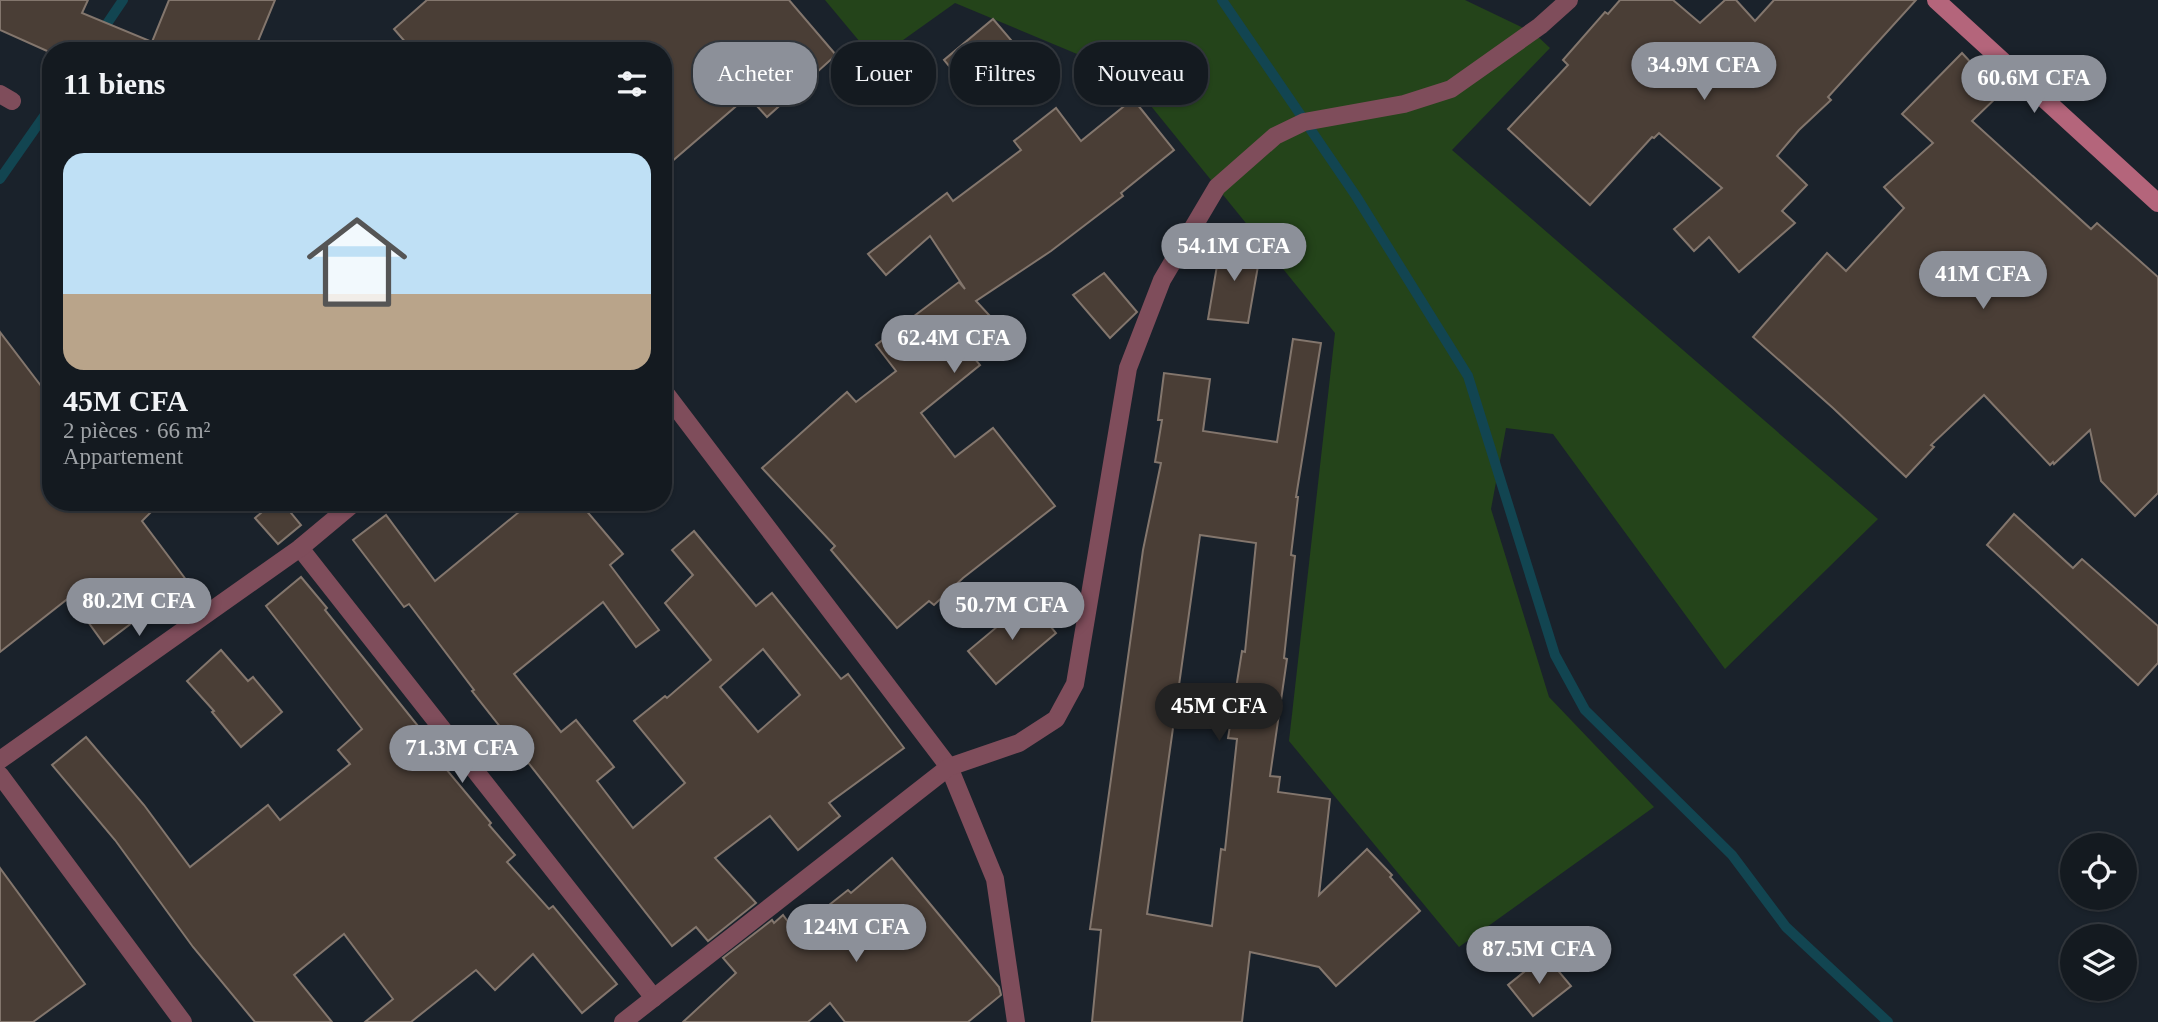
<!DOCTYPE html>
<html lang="fr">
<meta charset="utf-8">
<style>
:root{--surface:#141a20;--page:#1d2329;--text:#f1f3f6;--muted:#9da1a5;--line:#33383e;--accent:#8c9099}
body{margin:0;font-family:"Times New Roman",serif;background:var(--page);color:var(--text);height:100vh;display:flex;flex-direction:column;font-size:26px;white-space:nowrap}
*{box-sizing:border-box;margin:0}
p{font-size:23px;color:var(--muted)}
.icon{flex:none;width:38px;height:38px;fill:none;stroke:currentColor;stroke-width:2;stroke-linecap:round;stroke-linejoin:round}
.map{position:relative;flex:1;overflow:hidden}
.side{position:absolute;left:42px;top:42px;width:630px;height:469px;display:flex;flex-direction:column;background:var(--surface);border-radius:28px;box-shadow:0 2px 5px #0004,0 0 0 2px var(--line)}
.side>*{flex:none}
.top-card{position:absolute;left:693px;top:42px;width:665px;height:63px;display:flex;gap:14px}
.tools{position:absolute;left:2060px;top:833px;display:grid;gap:14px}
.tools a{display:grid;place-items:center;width:77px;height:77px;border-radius:50%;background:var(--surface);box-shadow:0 2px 5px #0004,0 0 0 2px var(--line);font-size:35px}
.price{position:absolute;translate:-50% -60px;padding:0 16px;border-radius:24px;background:var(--accent);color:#fff;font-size:23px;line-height:46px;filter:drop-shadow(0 2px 4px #0008)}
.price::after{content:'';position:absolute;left:50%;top:42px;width:21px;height:16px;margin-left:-10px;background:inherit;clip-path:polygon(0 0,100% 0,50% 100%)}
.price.current{background:#222;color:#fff}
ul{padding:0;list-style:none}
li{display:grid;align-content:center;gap:14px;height:371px;padding:0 21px}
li+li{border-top:2px solid var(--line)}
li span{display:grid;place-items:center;height:217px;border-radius:21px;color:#555}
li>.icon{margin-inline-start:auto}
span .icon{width:126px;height:126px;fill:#fffc;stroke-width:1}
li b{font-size:30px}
h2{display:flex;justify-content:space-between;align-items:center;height:84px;padding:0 21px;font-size:30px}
.tag{padding:0 24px;border-radius:28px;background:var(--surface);box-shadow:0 2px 5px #0004,0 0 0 2px var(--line);font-size:24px;line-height:63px}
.tag.current{background:var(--accent);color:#fff}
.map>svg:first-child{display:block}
.green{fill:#24441a}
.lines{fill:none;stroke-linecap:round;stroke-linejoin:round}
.stream{stroke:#124551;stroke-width:10}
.building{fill:#4a3e36;stroke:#83766d;stroke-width:2;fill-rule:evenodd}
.street{stroke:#7f4d5b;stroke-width:18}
.secondary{stroke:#b4657b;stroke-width:18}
</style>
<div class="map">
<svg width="2158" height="1022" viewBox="0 0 2158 1022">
<rect width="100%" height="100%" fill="#1a222b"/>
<polygon class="green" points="825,0 1465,0 1534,33 1550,48 1452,150 1878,519 1725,669 1553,434 1506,428 1491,509 1549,697 1654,807 1459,947 1289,741 1335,333 1125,74 955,3 875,60"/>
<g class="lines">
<g class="stream">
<polyline points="1222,0 1356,196 1468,376 1555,655 1585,710 1732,855 1786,927 1888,1022"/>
<polyline points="100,34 123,0"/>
<polyline points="0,179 51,106"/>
</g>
</g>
<g class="building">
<polygon points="0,0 88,0 82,13 152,42 169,0 275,0 254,51 47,51 0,30"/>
<polygon points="427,0 789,0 836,55 767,117 748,96 663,169 663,51 413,51 394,29"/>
<polygon points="1620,0 1673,0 1700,23 1725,0 1736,0 1755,21 1774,0 1916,0 1828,97 1831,100 1799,130 1777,156 1807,185 1782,211 1795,223 1739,272 1709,237 1694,251 1674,229 1722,188 1659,133 1654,138 1652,137 1590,205 1508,129 1568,65 1563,60 1605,12 1608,14"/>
<polygon points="993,19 1029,61 993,91 986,84 973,95 944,60"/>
<polygon points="1962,53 2000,94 1972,121 2091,229 2097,223 2158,277 2158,493 2135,516 2101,481 2090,430 2054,464 2053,462 2050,465 1984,395 1931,445 1934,447 1906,477 1833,408 1753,337 1827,253 1846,271 1904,208 1884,187 1933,143 1902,114"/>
<polygon points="1133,99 1174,150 1121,193 1123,196 1051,251 976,301 1001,328 971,354 980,365 921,413 955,457 993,428 1055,506 963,578 934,605 929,601 897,628 831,550 835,546 762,468 847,392 856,402 896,371 876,345 959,282 965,289 930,236 886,275 868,254 947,193 953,201 1021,150 1014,141 1056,108 1081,141"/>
<polygon points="1221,242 1261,249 1248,323 1208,319"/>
<polygon points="1104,273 1137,312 1110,338 1073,295"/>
<polygon points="0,332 51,399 51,502 161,502 142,521 187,581 104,644 70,597 0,652"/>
<path d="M 1293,339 L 1321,343 L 1296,497 L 1298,497 L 1291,555 L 1295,556 L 1284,658 L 1287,659 L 1270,776 L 1280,777 L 1278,792 L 1330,799 L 1319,895 L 1367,849 L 1392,875 L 1390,877 L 1420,911 L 1336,986 L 1319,967 L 1250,952 L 1242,1022 L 1092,1022 L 1101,930 L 1090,929 L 1143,550 L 1161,463 L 1155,462 L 1162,420 L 1158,420 L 1164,373 L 1210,379 L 1203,431 L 1277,442 ZM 1200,535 L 1256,543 L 1245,652 L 1242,651 L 1228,738 L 1237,739 L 1225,850 L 1221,849 L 1212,926 L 1147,914 Z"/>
<polygon points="274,502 282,502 301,525 278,544 255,518"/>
<path d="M 531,502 L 579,502 L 623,554 L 610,565 L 659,630 L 636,647 L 603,602 L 514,674 L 561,732 L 576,720 L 614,767 L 597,781 L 633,828 L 685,783 L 634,721 L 665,696 L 667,698 L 711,660 L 665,603 L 693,575 L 672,550 L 694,531 L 756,606 L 772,593 L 841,679 L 848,674 L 904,748 L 829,803 L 840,816 L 798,850 L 770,816 L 715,858 L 756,903 L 708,941 L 696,927 L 672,946 L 472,691 L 474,690 L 409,604 L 404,607 L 353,540 L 386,515 L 435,581 ZM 763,649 L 800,695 L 758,732 L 720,687 Z"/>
<polygon points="2014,514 2073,568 2082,559 2158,626 2158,663 2138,685 1987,545"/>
<polygon points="301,577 327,608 325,610 422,731 417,734 491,823 489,825 515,855 507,862 549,909 553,906 617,984 582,1013 533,954 495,990 476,970 411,1022 365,1022 393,999 344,934 294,975 332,1022 255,1022 193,947 115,840 52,765 86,737 144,805 190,867 268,805 280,820 350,764 338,750 362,729 266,606"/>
<polygon points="1029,600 1056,633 996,684 968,651"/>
<polygon points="221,650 248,681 253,677 282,712 241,747 212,712 214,711 187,681"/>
<polygon points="892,858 999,987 1001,995 968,1022 845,1022 830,1003 808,1022 683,1022 736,973 723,958 772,920 774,923 783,915 789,923 803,911 810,920 848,890 851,893"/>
<polygon points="0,868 85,984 33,1022 0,1022"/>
<polygon points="1545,955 1571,986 1533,1016 1508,985"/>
</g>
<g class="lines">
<g class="street">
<polyline points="0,94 12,101"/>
<polyline points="663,390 949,767 995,879 1016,1022"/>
<polyline points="300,548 654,998"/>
<polyline points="0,760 300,548 355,502"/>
<polyline points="0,775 183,1022"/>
<polyline points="623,1022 949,767 1019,743 1056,719 1075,684 1128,368 1162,280 1217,187 1275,136 1304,122 1404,104 1451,89 1540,26 1569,0"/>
</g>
<polyline class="secondary" points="1936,0 2158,203"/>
</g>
</svg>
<div class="tools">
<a><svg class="icon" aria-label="locate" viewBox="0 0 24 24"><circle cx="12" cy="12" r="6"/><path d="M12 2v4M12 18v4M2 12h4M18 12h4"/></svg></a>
<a><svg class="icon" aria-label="layers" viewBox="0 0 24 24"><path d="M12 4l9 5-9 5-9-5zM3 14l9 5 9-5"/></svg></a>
</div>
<b class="price" style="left:1704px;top:102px">34.9M CFA</b>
<b class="price" style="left:2034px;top:115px">60.6M CFA</b>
<b class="price" style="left:1234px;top:283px">54.1M CFA</b>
<b class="price" style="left:1983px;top:311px">41M CFA</b>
<b class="price" style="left:954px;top:375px">62.4M CFA</b>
<b class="price" style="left:139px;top:638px">80.2M CFA</b>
<b class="price" style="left:1012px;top:642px">50.7M CFA</b>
<b class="price current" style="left:1219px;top:743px">45M CFA</b>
<b class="price" style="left:462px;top:785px">71.3M CFA</b>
<b class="price" style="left:856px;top:964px">124M CFA</b>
<b class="price" style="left:1539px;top:986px">87.5M CFA</b>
<div class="top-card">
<a class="tag current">Acheter</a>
<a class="tag">Louer</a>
<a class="tag">Filtres</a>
<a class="tag">Nouveau</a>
</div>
<section class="side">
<h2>11 biens<svg class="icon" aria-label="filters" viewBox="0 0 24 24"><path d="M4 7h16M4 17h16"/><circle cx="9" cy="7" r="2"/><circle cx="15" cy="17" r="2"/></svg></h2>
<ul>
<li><span style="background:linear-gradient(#bfe0f5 65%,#b9a48a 0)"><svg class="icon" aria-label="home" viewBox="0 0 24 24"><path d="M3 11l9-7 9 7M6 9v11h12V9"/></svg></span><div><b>45M CFA</b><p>2 pièces · 66 m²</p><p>Appartement</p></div></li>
</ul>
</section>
</div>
